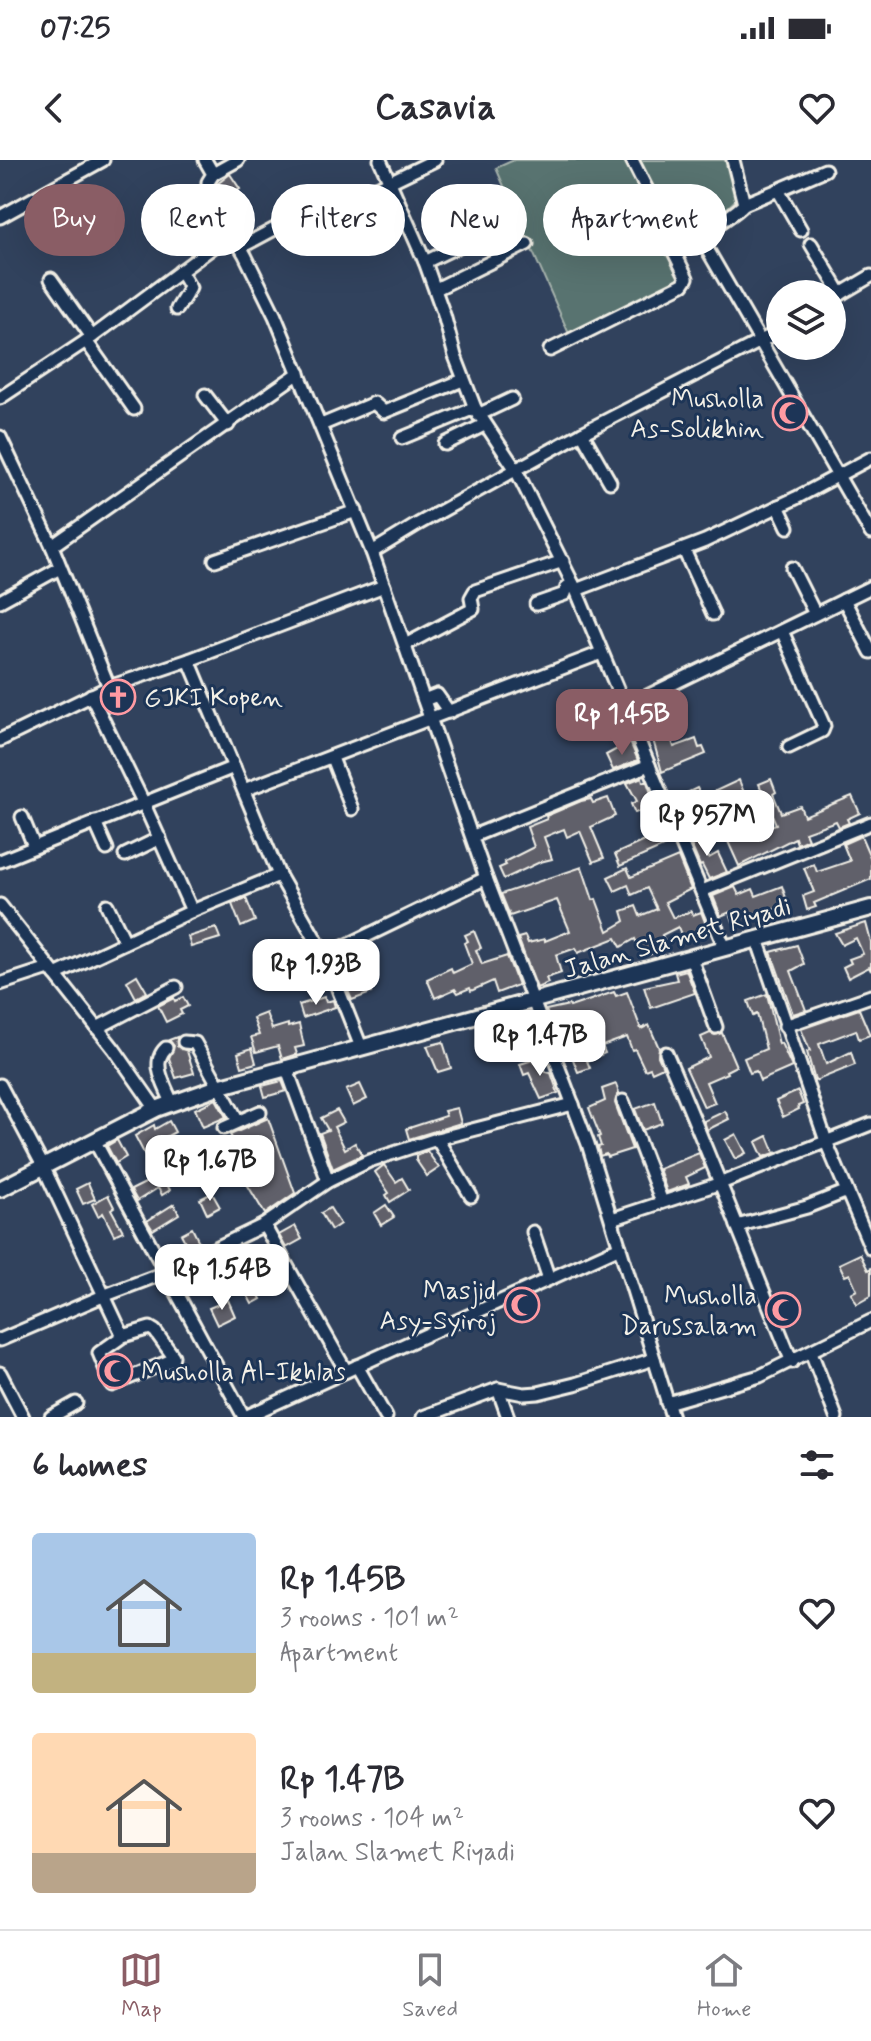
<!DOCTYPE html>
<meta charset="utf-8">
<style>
:root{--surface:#fff;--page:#f2f2f3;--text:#2b2b33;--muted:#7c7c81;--line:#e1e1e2;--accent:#8a5d65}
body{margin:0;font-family:Mynerve,sans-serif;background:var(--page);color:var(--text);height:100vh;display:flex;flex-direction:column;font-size:30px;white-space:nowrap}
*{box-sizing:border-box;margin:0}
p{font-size:26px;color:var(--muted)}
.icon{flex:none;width:44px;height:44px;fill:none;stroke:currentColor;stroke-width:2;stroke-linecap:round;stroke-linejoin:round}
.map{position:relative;height:1257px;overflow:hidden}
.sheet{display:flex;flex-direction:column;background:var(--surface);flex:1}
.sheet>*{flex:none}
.banner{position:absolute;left:24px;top:24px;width:824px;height:72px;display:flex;gap:16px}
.tools{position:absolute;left:766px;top:120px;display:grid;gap:16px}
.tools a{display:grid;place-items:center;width:80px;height:80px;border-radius:50%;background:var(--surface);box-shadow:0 8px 32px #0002;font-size:40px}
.price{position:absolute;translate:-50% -68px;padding:0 18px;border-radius:16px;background:#fff;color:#222;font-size:26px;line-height:52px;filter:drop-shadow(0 2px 4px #0008)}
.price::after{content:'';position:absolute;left:50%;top:48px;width:24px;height:18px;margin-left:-12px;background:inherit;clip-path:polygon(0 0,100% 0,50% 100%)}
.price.current{background:var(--accent);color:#fff}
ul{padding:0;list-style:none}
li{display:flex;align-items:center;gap:24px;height:200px;padding:0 32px}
li span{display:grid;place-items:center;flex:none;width:224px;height:160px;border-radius:8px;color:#555}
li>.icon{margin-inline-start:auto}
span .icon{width:96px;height:96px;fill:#fffc;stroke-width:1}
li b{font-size:34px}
h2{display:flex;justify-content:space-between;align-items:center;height:96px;padding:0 32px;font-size:34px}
.chip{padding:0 28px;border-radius:36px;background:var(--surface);box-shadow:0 8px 32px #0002;font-size:28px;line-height:72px}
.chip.current{background:var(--accent);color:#fff}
.status{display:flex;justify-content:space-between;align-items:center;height:56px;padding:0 40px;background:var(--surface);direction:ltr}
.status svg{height:22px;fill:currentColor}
header{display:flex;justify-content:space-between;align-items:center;height:104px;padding:0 32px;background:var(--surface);font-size:36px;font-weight:700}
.tabs{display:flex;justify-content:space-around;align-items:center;height:112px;border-top:2px solid var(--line);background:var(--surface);font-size:22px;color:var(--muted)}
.tabs a{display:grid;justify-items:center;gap:4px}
.tabs .current{color:var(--accent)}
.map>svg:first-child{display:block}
.green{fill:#587370;stroke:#a6b2ac;stroke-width:2}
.building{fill:#61616b;stroke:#f4f1e8;stroke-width:2}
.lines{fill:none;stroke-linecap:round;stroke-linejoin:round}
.minor-casing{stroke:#f4f1e8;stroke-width:17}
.major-casing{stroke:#f4f1e8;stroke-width:20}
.minor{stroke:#1d3557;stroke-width:11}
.major{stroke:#1d3557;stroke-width:14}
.labels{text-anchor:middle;stroke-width:6;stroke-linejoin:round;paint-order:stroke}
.poi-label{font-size:26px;fill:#f4f1e8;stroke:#1d3557;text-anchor:end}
.street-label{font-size:26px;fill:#f4f1e8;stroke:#1d3557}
</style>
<div class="status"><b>07:25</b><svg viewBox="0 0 49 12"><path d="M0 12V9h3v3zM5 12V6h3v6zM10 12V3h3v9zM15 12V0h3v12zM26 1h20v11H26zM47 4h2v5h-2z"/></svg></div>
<header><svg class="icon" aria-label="back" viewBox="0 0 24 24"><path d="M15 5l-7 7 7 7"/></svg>Casavia<svg class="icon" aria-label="heart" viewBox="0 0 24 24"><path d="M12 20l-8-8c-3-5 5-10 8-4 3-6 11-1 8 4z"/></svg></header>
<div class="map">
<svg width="871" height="1257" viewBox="0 0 871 1257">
<rect width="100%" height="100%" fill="#31425d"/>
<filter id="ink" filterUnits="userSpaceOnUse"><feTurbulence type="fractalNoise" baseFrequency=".0125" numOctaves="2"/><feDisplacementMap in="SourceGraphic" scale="16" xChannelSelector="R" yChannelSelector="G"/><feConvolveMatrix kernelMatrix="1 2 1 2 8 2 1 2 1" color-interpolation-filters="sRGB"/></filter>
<g filter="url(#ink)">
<g class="green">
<polygon points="514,0 626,0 684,123 569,174 496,8"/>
<path d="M 638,0 L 726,0 L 738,36 C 729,51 692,74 675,72 C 660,49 653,23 638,0 Z"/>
</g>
<g class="building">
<polygon points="230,14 240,29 223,40 216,25"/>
<polygon points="658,540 674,587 696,579 699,588 703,587 706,594 662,612 652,576 640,549"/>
<polygon points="630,582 638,600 613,610 606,595"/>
<polygon points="642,617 643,622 647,622 656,647 641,654 640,651 635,653 631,644 637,641 627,623"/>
<polygon points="771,619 776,632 773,634 781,653 800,646 804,656 852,636 860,653 847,659 849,663 839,667 836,661 805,672 808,679 797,684 795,678 739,706 707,635 739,620 750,648 737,653 745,674 758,669 758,671 776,664 759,624"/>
<polygon points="697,628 704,641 683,652 676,638"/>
<polygon points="608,638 615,656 591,667 604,698 593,702 580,671 567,677 564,669 544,677 552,699 540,702 504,719 499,708 506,705 504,702 534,687 527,667 547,659 546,656 581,641 591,639 593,643"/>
<polygon points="666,671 672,683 620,706 615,694"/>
<polygon points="695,671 709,698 718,693 727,712 709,719 702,705 700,706 687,675"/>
<polygon points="861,676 871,699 871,719 814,743 816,747 807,750 803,736 814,732 804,708 814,704 817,712 850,701 843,684"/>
<polygon points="678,697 691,729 665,742 673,758 691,751 693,755 701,752 709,772 684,782 678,767 662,775 667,788 643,797 635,779 621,787 616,778 578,793 576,788 556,795 561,813 546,818 548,823 537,828 518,778 525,776 528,783 532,782 545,779 545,781 570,771 557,740 510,756 501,734 582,707 593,740 596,739 608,771 625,761 622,751 636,746 640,756 657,749 647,728 632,735 628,725 615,731 608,717 627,708 631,717"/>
<polygon points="782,726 789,747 762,751 733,761 730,752 721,756 713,736 735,727 739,735 753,729 756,736"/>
<polygon points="246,738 255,761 241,767 232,744"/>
<polygon points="866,763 871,782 871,811 869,807 848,818 843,807 851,803 849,799 863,794 856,778 842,785 835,773"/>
<polygon points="216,768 220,778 191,787 188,777"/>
<polygon points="474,771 481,788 476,790 482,804 507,796 518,825 497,833 493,821 471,831 470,828 458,833 455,829 435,838 427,819 451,808 453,813 472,804 464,783 468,781 465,775"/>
<polygon points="797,785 804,804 791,811 806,850 793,854 771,792"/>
<polygon points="686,810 695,833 651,848 644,827 677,820 675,813"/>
<polygon points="137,815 147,832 136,838 127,821"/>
<polygon points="368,824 371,833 352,840 348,831"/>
<polygon points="614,832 616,836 627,832 641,869 649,865 659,888 658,896 663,907 652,912 650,908 645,910 635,889 632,890 627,877 602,886 605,893 587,901 590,908 578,912 569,889 600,877 596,862 556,878 546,850 569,845 570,847"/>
<polygon points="767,834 779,884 781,883 792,907 760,921 756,911 750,913 744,898 766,889 757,854 753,856 748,841"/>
<polygon points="183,837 188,846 180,850 182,854 166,862 158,846 174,838 175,841"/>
<polygon points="324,837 326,842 333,840 335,847 303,858 299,845"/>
<polygon points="859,849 870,875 859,879 856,870 819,884 826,904 851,892 855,905 815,921 807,892 810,891 801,869"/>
<polygon points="266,853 272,869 288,864 288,867 299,864 304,886 295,888 297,894 282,899 278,886 256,892 251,877 259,875 253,858"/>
<polygon points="710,873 715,875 722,873 736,906 726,911 727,913 706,922 715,943 704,947 686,908 709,897 701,877"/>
<polygon points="177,877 177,886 187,891 194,913 176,918 169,898 174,886 169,880"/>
<polygon points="443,882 451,908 438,912 427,886"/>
<polygon points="252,888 256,903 242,907 238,893"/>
<polygon points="533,900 534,903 542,901 546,912 551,913 558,933 541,939 529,913 524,915 520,904"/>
<polygon points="282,921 286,931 265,937 262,926"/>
<polygon points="360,924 367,939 353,946 346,930"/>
<polygon points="616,924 619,933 615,943 632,989 607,997 606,994 600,996 598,987 601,986 598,977 600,976 589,948 605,941 602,929"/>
<polygon points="798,931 803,944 798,946 799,949 783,957 776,941"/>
<polygon points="216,939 226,957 203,967 195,949"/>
<polygon points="655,942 662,963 643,970 635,949"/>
<polygon points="457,948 461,963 409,979 406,969 446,956 444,951"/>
<polygon points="337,950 344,962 334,967 345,989 355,983 362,995 333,1009 320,973 328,970 321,958"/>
<polygon points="725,951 729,959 707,970 704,961"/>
<polygon points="268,958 295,1033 265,1054 235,1004 226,980 232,978 230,975"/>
<polygon points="169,961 175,972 162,979 166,986 146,997 135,976 154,965 155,969"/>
<polygon points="736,974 746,993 735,999 725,980"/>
<polygon points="768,976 775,993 763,997 756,982"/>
<polygon points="117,980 126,997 116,1003 107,986"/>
<polygon points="427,991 439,1008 427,1016 416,1000 416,996"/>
<polygon points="191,993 201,1013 190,1019 177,1000"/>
<polygon points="699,993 705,1008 686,1017 689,1024 667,1032 659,1009"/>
<polygon points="384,1005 396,1022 402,1018 409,1030 390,1042 386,1035 389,1033 375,1012"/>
<polygon points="161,1015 170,1030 162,1035 158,1028 137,1041 131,1030"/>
<polygon points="88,1023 95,1039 83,1044 76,1029"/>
<polygon points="212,1033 220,1047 207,1054 200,1039"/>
<polygon points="108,1035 114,1047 111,1049 123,1071 114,1075 103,1053 98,1056 92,1044"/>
<polygon points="174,1044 179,1054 153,1070 147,1061"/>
<polygon points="386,1045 394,1057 381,1065 374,1053"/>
<polygon points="330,1048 340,1064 331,1070 321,1053"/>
<polygon points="295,1066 302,1079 286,1088 279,1075"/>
<polygon points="192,1068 201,1086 190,1091 181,1074"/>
<polygon points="860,1094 868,1110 871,1108 871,1136 857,1144 851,1133 857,1130 850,1114 845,1116 839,1104"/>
<polygon points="212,1104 219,1118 199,1128 192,1113"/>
<polygon points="274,1113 280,1125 259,1135 261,1139 252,1144 243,1127"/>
<polygon points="228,1140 235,1156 217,1165 209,1148"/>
</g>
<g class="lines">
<g class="minor-casing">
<g id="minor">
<polyline points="205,0 213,14 208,22 208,32 245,95 275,156 372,392 486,718 588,984 672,1257"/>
<polyline points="380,0 425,102 444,155 455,196 475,248 516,310 576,430"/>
<polyline points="632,0 677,89"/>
<path d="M 733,0 L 744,44 C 733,57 706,67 703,82 L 871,373"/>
<polyline points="213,14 238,0"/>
<polyline points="778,30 825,10"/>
<polyline points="744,44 778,30 801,70"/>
<polyline points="0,57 103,0"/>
<polyline points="811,84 841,134"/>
<polyline points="241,87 297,57 308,59 317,57 435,0"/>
<polyline points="425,102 513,60"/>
<polyline points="51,119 92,177"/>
<polyline points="436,129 527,84"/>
<polyline points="832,139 871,116"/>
<polyline points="177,149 190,128 180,111"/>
<polyline points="86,181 134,249"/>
<polyline points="550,190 683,124 687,118 674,92 702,78"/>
<polyline points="205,235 228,265"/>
<polyline points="0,238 92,177 232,73"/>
<polyline points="478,255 512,239"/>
<polyline points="321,265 374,243 384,252 463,220"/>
<polyline points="582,273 610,322"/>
<polyline points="0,277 52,386 109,527"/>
<polyline points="402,278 475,248"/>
<polyline points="445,284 484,265"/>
<polyline points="778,346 788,367"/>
<polyline points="52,386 299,213"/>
<polyline points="684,390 713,454"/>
<polyline points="372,392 418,364 582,273 780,171"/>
<polyline points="215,400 356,351"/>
<polyline points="792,408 815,454"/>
<polyline points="844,440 871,492"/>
<polyline points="0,441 60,408"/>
<polyline points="536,444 565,434 567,427 573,424"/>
<polyline points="782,471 824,566 822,571 789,587"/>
<polyline points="405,485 473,449 471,438 475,431 563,401"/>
<polyline points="189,500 279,715 325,796 361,887"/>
<polyline points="91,535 143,642 192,751"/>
<polyline points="424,540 437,535 449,552"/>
<polyline points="625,547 871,427"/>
<polyline points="0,580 109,527 189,500 384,426"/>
<polyline points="332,598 352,649"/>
<polyline points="244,630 601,493"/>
<polyline points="22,657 34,686"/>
<polyline points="95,662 107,689"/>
<polyline points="473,676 649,605"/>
<polyline points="125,695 160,678"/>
<polyline points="0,701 234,607"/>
<polyline points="702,731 871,663"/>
<polyline points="0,745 114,889 156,949"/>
<polyline points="107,745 125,782"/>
<polyline points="757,779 827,984 871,1088"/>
<polyline points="725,788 576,430 705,381 796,338 871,298"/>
<polyline points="325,796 486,718"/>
<polyline points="691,798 716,867"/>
<polyline points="55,815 192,751 279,715"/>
<polyline points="0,824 49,808"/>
<polyline points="785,866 871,836"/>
<polyline points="97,868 176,827"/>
<polyline points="184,882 195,883 238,961"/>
<path d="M 166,888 C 150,903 165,925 172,943"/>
<path d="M 666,893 C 710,995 750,1099 792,1202"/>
<polyline points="286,907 328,1021"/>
<polyline points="0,925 43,1006 123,1176 150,1168 155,1171 173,1196 172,1200 112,1225 99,1193 123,1176"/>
<polyline points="623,941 662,1042"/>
<polyline points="224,968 260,952"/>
<polyline points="437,979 471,1036"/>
<polyline points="94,980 244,1257"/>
<polyline points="612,1059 721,1023 871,964"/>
<polyline points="264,1065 346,1211"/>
<polyline points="737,1066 807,1047 845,1032"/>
<polyline points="533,1072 549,1119"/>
<polyline points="0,1180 103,1136 164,1113 264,1065 328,1021 369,1001 437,979 573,944"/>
<polyline points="811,1192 836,1257"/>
<polyline points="357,1206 386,1257"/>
<polyline points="0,1213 23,1257"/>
<polyline points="498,1229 508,1257"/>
<polyline points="667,1243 760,1216 871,1161"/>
<polyline points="51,1257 76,1243"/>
<polyline points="245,1257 620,1087"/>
<polyline points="423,1257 498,1229 524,1234 538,1233 575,1224 654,1199"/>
</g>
</g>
<g class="major-casing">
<polyline id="major" points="0,1029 156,949 218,927 871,748"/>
</g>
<use href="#minor" class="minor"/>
<use href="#major" class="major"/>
</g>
</g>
<defs>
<g id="mosque-ring" transform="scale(1.8)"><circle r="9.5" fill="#1d3557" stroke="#ff9aa2" stroke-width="1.5"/><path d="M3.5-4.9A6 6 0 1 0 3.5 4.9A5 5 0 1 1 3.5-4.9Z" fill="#ff9aa2"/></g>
<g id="church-ring" transform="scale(1.8)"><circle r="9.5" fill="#1d3557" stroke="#ff9aa2" stroke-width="1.5"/><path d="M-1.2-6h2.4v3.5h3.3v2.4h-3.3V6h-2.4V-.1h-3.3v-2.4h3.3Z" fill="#ff9aa2"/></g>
</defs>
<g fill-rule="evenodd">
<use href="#mosque-ring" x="790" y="253"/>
<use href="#church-ring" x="118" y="537"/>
<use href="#mosque-ring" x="522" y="1145"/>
<use href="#mosque-ring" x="783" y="1150"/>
<use href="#mosque-ring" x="115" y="1211"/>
</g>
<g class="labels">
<g class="poi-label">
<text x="764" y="247">Musholla<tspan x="764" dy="30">As-Solikhin</tspan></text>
<text x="144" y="546" text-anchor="start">GJKI Kopen</text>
<text x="496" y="1139">Masjid<tspan x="496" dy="30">Asy-Syiroj</tspan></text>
<text x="757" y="1144">Musholla<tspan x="757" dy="30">Darussalam</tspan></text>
<text x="141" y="1220" text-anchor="start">Musholla Al-Ikhlas</text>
</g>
<g class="street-label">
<text transform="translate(677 777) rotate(-16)" y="9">Jalan Slamet Riyadi</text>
</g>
</g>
</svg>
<div class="tools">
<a><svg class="icon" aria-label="layers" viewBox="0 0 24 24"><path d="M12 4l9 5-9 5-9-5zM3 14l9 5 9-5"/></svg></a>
</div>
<b class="price current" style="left:622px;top:597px">Rp 1.45B</b>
<b class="price" style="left:707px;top:698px">Rp 957M</b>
<b class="price" style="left:316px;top:847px">Rp 1.93B</b>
<b class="price" style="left:540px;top:918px">Rp 1.47B</b>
<b class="price" style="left:210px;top:1043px">Rp 1.67B</b>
<b class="price" style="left:222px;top:1152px">Rp 1.54B</b>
<div class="banner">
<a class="chip current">Buy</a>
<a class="chip">Rent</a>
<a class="chip">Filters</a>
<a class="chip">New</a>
<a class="chip">Apartment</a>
</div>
</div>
<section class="sheet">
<h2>6 homes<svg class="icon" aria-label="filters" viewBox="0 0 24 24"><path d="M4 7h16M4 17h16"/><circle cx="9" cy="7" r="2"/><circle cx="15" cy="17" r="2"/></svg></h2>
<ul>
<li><span style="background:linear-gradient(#a9c7e8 75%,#c2b280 0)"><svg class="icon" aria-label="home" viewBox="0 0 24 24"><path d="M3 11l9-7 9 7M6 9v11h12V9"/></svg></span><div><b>Rp 1.45B</b><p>3 rooms · 101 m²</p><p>Apartment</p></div><svg class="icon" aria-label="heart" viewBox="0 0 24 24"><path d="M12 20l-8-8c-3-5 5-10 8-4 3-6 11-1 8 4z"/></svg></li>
<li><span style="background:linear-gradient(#ffd9b3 75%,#b9a48a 0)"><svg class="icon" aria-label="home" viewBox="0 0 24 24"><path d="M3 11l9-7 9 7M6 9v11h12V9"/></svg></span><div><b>Rp 1.47B</b><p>3 rooms · 104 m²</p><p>Jalan Slamet Riyadi</p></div><svg class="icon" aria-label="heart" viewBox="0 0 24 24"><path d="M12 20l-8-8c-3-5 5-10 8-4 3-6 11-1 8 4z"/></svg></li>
</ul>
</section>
<nav class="tabs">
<a class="current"><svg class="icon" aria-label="map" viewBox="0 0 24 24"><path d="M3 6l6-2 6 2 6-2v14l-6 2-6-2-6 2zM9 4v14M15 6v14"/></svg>Map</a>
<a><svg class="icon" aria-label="saved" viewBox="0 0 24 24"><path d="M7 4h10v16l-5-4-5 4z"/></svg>Saved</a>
<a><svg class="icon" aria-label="home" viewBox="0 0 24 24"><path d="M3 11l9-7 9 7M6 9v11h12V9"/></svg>Home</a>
</nav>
